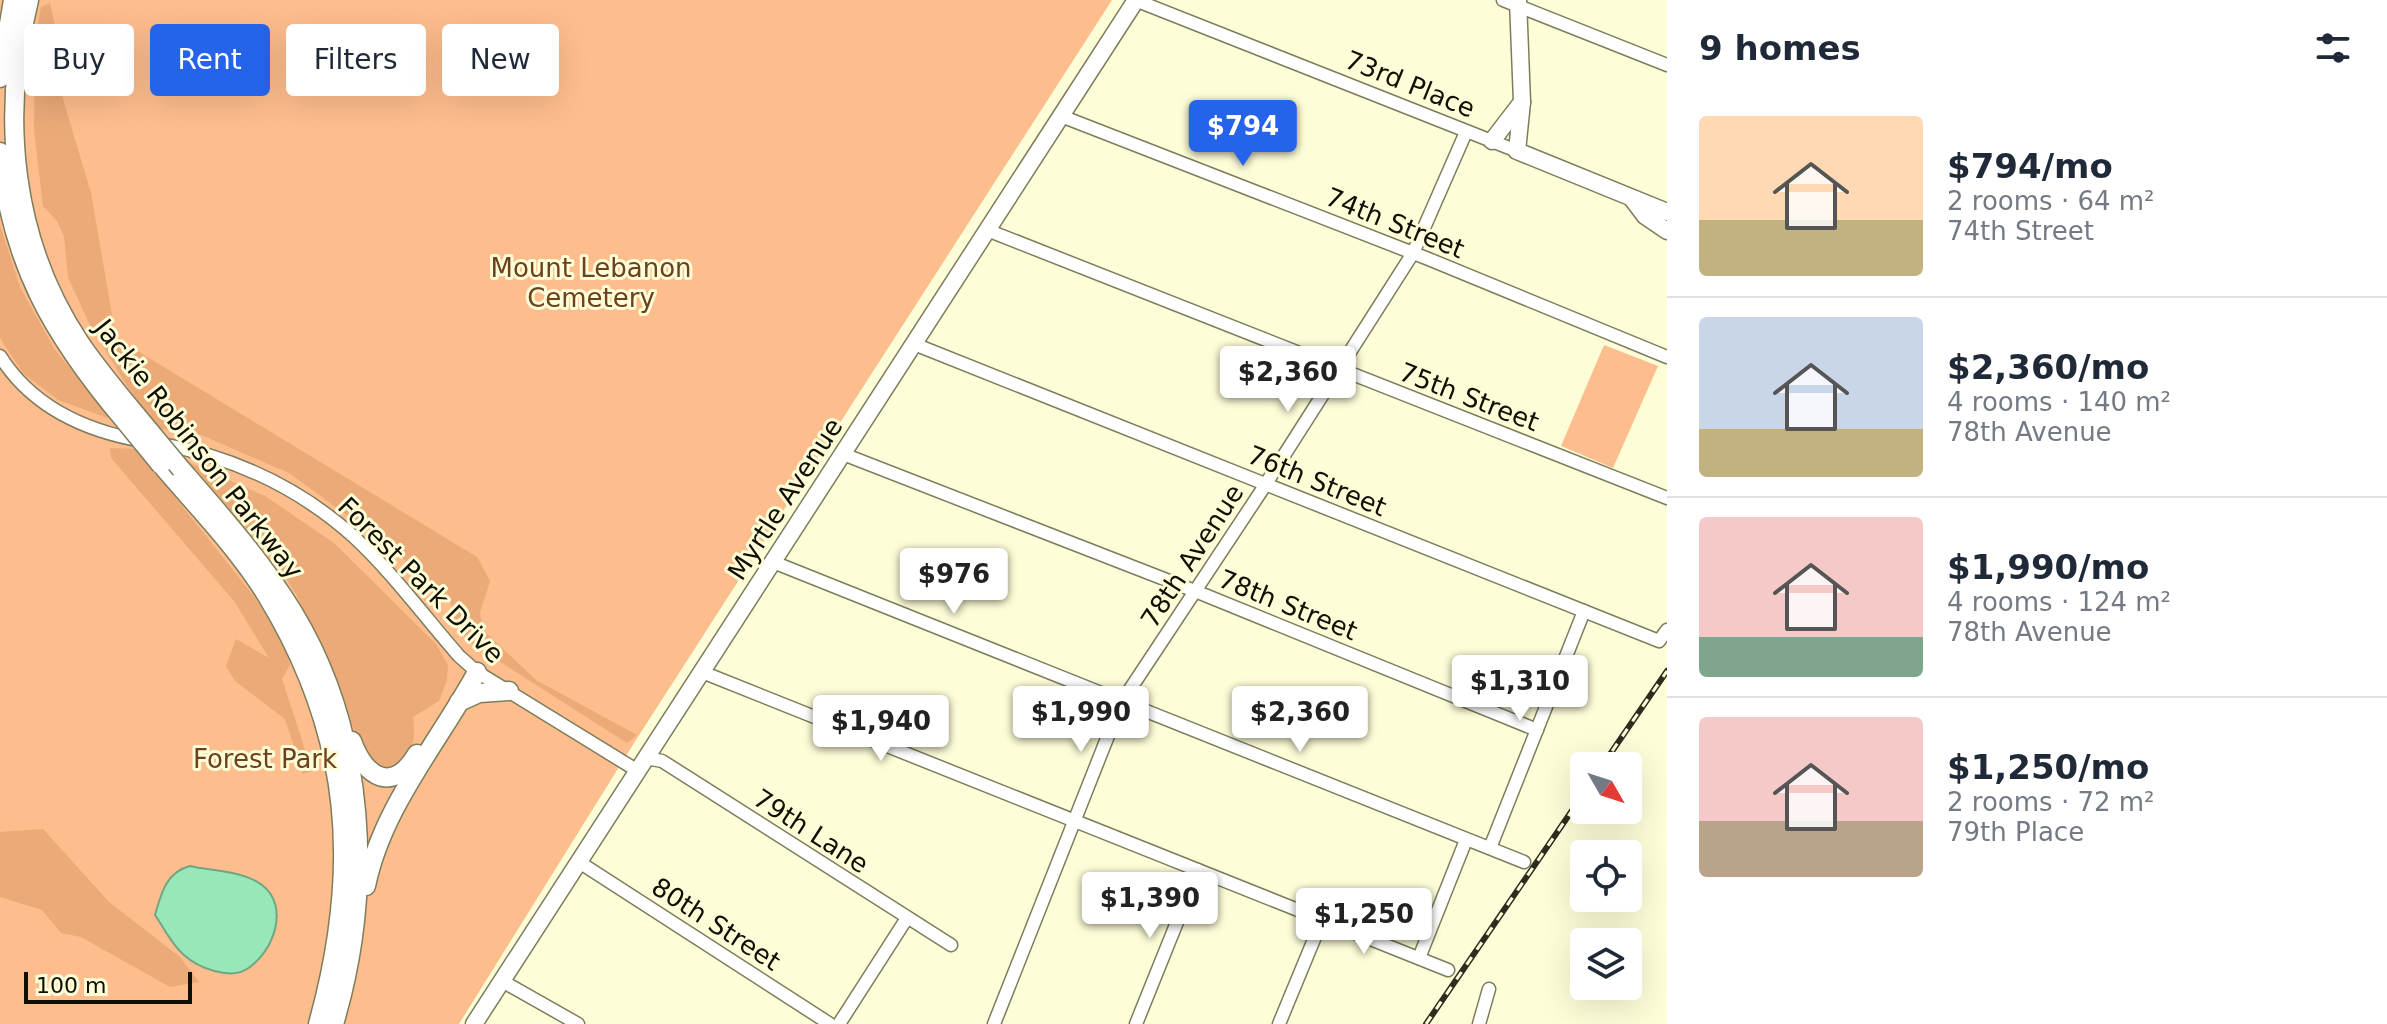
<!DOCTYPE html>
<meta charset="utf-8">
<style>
:root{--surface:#fff;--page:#f2f2f3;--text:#1f2937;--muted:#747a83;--line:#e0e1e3;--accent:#2563eb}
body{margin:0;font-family:"DejaVu Sans",sans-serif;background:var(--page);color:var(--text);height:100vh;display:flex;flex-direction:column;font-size:30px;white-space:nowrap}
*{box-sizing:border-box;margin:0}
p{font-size:26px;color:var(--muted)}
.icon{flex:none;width:44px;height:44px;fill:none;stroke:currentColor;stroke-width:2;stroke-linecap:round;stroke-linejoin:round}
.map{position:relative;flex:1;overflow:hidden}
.side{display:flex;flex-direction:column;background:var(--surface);width:720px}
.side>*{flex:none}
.hud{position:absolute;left:24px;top:24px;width:760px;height:72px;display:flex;gap:16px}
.needle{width:52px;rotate:129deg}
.controls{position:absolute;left:1570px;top:752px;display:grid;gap:16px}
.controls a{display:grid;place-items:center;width:72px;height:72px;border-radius:8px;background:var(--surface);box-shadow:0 8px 32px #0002;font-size:40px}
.scale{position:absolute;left:24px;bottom:20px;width:168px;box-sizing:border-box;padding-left:8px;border:4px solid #100f04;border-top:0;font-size:22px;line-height:28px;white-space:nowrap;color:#100f04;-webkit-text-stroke:6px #fdfdd8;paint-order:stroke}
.price{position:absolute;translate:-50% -68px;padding:0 18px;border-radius:8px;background:#fff;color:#222;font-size:26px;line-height:52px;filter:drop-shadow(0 2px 4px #0008)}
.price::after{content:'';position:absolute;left:50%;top:48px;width:24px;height:18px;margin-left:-12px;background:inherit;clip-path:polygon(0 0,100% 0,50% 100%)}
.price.active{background:var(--accent);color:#fff}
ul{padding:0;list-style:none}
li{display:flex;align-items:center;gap:24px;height:200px;padding:0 32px}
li+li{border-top:2px solid var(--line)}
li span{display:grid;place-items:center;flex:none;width:224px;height:160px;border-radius:8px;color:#555}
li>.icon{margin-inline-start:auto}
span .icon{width:96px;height:96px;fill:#fffc;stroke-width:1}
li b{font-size:34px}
h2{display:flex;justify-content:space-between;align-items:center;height:96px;padding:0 32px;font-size:34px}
.chip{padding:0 28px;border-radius:8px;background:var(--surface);box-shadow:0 8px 32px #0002;font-size:28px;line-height:72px}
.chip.active{background:var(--accent);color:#fff}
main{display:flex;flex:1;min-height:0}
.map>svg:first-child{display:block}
.green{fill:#febd8d}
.forest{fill:#ebaa78}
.water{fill:#98e7b9;stroke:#6fa683;stroke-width:2}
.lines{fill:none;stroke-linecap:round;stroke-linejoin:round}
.minor-casing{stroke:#7d7d5c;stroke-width:15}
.major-casing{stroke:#7d7d5c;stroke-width:19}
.highway-casing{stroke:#7d7d5c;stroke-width:21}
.minor{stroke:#fff;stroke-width:12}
.major{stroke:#fff;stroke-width:16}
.highway{stroke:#fff;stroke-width:18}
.rail-casing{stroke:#2d2c1e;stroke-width:6}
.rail{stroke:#fdfdd8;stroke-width:3;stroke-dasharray:9;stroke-linecap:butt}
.highway-bridge-casing{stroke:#7d7d5c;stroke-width:21;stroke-linecap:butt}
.highway-bridge{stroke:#fff;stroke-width:18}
.labels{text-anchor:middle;stroke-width:6;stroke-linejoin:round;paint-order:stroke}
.street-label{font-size:26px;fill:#100f04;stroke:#fdfdd8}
.park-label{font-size:26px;fill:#6c411d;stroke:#fdfdd8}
</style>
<main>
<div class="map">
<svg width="1667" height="1024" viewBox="0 0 1667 1024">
<rect width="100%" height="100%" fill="#fdfdd8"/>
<g class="green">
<polygon points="0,0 1112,0 634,743 459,1024 0,1024"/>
<polygon points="1604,345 1658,366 1613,468 1561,446"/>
</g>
<g class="forest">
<polygon points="50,3 56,31 63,99 91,193 115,332 121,341 477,557 490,581 480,613 483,630 536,680 637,735 627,743 472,644 454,621 450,599 386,544 289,473 201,435 155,428 122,378 88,321 68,277 64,236 57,221 43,206 34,130 35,39 41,7"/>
<polygon points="0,225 20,287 55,350 113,420 58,400 23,373 0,338"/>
<polygon points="110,448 137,449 256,599 286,646 290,665 282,679 312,771 303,774 285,719 235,681 226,666 236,639 269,658 234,601 111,458"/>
<path d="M 183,460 L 265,496 L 334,543 L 436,644 L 448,665 L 447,680 L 439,701 L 413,717 C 416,745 413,751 392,769 L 374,764 L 361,749 L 332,670 L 296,594 L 270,554 Z"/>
<polygon points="43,829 109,902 180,957 199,982 170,987 81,937 61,933 42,910 0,897 0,832"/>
</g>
<path class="water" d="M 190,866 C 211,871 244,871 262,885 C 290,906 274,952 247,969 C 230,980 198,968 184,955 C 172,945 164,928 155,915 C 161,894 166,872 190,866 Z"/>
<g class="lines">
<g class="minor-casing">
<g id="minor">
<polyline points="1135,0 1517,151"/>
<polyline points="1503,0 1667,65"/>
<polyline points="1061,116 1426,258 1667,357"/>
<polyline points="987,230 1667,498"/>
<polyline points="914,344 1659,641 1667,630"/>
<path d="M 0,356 C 32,407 85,431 143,441"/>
<path d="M 161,444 C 233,457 298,487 353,536 C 392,572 424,616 459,656 L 477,672 L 638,771"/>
<polyline points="843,454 1195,591 1537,730"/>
<polyline points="773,562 1524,862"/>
<polyline points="702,672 1448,970"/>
<polyline points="646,758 662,761 951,945"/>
<polyline points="1490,848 1584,611"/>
<polyline points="579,862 830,1024"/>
<polyline points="1419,958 1466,840"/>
<polyline points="502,981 578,1024"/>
<polyline points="839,1024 907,918"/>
<polyline points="994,1024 1121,703 1260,493 1413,253 1466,132"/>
<polyline points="1136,1024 1198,870"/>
<polyline points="1279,1024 1322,920"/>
<polyline points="1479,1024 1489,989"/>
</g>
</g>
<g class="major-casing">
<g id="major">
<polyline points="1518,0 1522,102 1517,151 1667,212"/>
<polyline points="1492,141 1522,102"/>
<polyline points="1633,200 1645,216 1667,231"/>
<polyline points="474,1024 1136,0"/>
</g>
</g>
<g class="highway-casing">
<g id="highway">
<path d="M 29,0 C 0,117 12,241 80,343 C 97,368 117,392 137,416"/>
<polyline points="0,78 13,0"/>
<path d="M 0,152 C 11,264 54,337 125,421"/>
<path d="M 164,468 C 199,509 239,550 267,596 C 352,736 361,869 318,1024"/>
<path d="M 181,469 C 221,515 261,560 293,612 C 367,734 374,890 334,1024"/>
<polyline points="459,702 479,693 509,691"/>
<path d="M 352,741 C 365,778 393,794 417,754"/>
<path d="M 366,886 C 382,807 439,742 477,672"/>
</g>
</g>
<use href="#minor" class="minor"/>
<use href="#major" class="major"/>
<use href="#highway" class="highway"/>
<g class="rail-casing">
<g id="rail">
<polyline points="1602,766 1667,671"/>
<polyline points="1426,1024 1584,793"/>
</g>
</g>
<use href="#rail" class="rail"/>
<g class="highway-bridge-casing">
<g id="highway-bridge">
<polyline points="137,416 181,469"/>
<polyline points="125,421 161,465"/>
</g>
</g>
<use href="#highway-bridge" class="highway-bridge"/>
</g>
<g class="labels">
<g class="street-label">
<text transform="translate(1410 84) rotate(22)" y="9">73rd Place</text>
<text transform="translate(1395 223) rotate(22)" y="9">74th Street</text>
<text transform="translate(1469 397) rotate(21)" y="9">75th Street</text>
<text transform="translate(199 449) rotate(52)" y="9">Jackie Robinson Parkway</text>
<text transform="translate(1317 481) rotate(22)" y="9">76th Street</text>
<text transform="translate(785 499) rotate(-57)" y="9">Myrtle Avenue</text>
<text transform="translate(1192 556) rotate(-57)" y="9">78th Avenue</text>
<text transform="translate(421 580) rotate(45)" y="9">Forest Park Drive</text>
<text transform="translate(1288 605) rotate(22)" y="9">78th Street</text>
<text transform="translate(811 831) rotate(33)" y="9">79th Lane</text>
<text transform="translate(716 924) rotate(33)" y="9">80th Street</text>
</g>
<g class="park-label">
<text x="591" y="277">Mount Lebanon<tspan x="591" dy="30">Cemetery</tspan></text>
<text x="265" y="768">Forest Park</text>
</g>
</g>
</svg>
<div class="controls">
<a><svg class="needle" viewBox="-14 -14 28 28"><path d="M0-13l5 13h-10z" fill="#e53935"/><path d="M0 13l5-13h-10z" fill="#747a83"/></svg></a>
<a><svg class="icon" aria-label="locate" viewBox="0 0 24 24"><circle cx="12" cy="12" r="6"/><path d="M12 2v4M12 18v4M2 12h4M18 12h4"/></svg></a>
<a><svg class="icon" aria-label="layers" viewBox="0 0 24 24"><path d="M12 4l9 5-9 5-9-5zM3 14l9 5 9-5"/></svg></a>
</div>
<div class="scale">100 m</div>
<b class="price active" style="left:1243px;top:168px">$794</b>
<b class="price" style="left:1288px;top:414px">$2,360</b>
<b class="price" style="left:954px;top:616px">$976</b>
<b class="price" style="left:1520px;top:723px">$1,310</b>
<b class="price" style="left:1081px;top:754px">$1,990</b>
<b class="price" style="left:1300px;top:754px">$2,360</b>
<b class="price" style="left:881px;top:763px">$1,940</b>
<b class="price" style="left:1150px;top:940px">$1,390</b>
<b class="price" style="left:1364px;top:956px">$1,250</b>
<div class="hud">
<a class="chip">Buy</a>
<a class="chip active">Rent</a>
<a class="chip">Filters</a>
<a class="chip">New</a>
</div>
</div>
<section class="side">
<h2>9 homes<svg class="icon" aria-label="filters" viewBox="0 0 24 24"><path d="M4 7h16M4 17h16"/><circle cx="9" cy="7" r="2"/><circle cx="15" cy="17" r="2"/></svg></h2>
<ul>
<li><span style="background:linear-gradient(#ffd9b3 65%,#c2b280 0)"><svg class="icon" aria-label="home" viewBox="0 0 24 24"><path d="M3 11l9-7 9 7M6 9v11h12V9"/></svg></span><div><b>$794/mo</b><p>2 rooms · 64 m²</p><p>74th Street</p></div></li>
<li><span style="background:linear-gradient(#c9d6e8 70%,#c2b280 0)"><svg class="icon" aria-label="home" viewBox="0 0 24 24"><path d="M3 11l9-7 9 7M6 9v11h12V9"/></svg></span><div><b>$2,360/mo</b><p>4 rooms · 140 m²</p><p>78th Avenue</p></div></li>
<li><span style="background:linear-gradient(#f6c9c9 75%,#7fa58c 0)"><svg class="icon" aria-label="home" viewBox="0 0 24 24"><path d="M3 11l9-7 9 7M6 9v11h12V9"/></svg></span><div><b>$1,990/mo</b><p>4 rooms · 124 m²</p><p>78th Avenue</p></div></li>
<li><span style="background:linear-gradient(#f6c9c9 65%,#b9a48a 0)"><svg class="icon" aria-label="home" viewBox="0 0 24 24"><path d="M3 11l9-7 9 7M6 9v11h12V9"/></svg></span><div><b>$1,250/mo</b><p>2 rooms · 72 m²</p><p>79th Place</p></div></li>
</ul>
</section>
</main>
